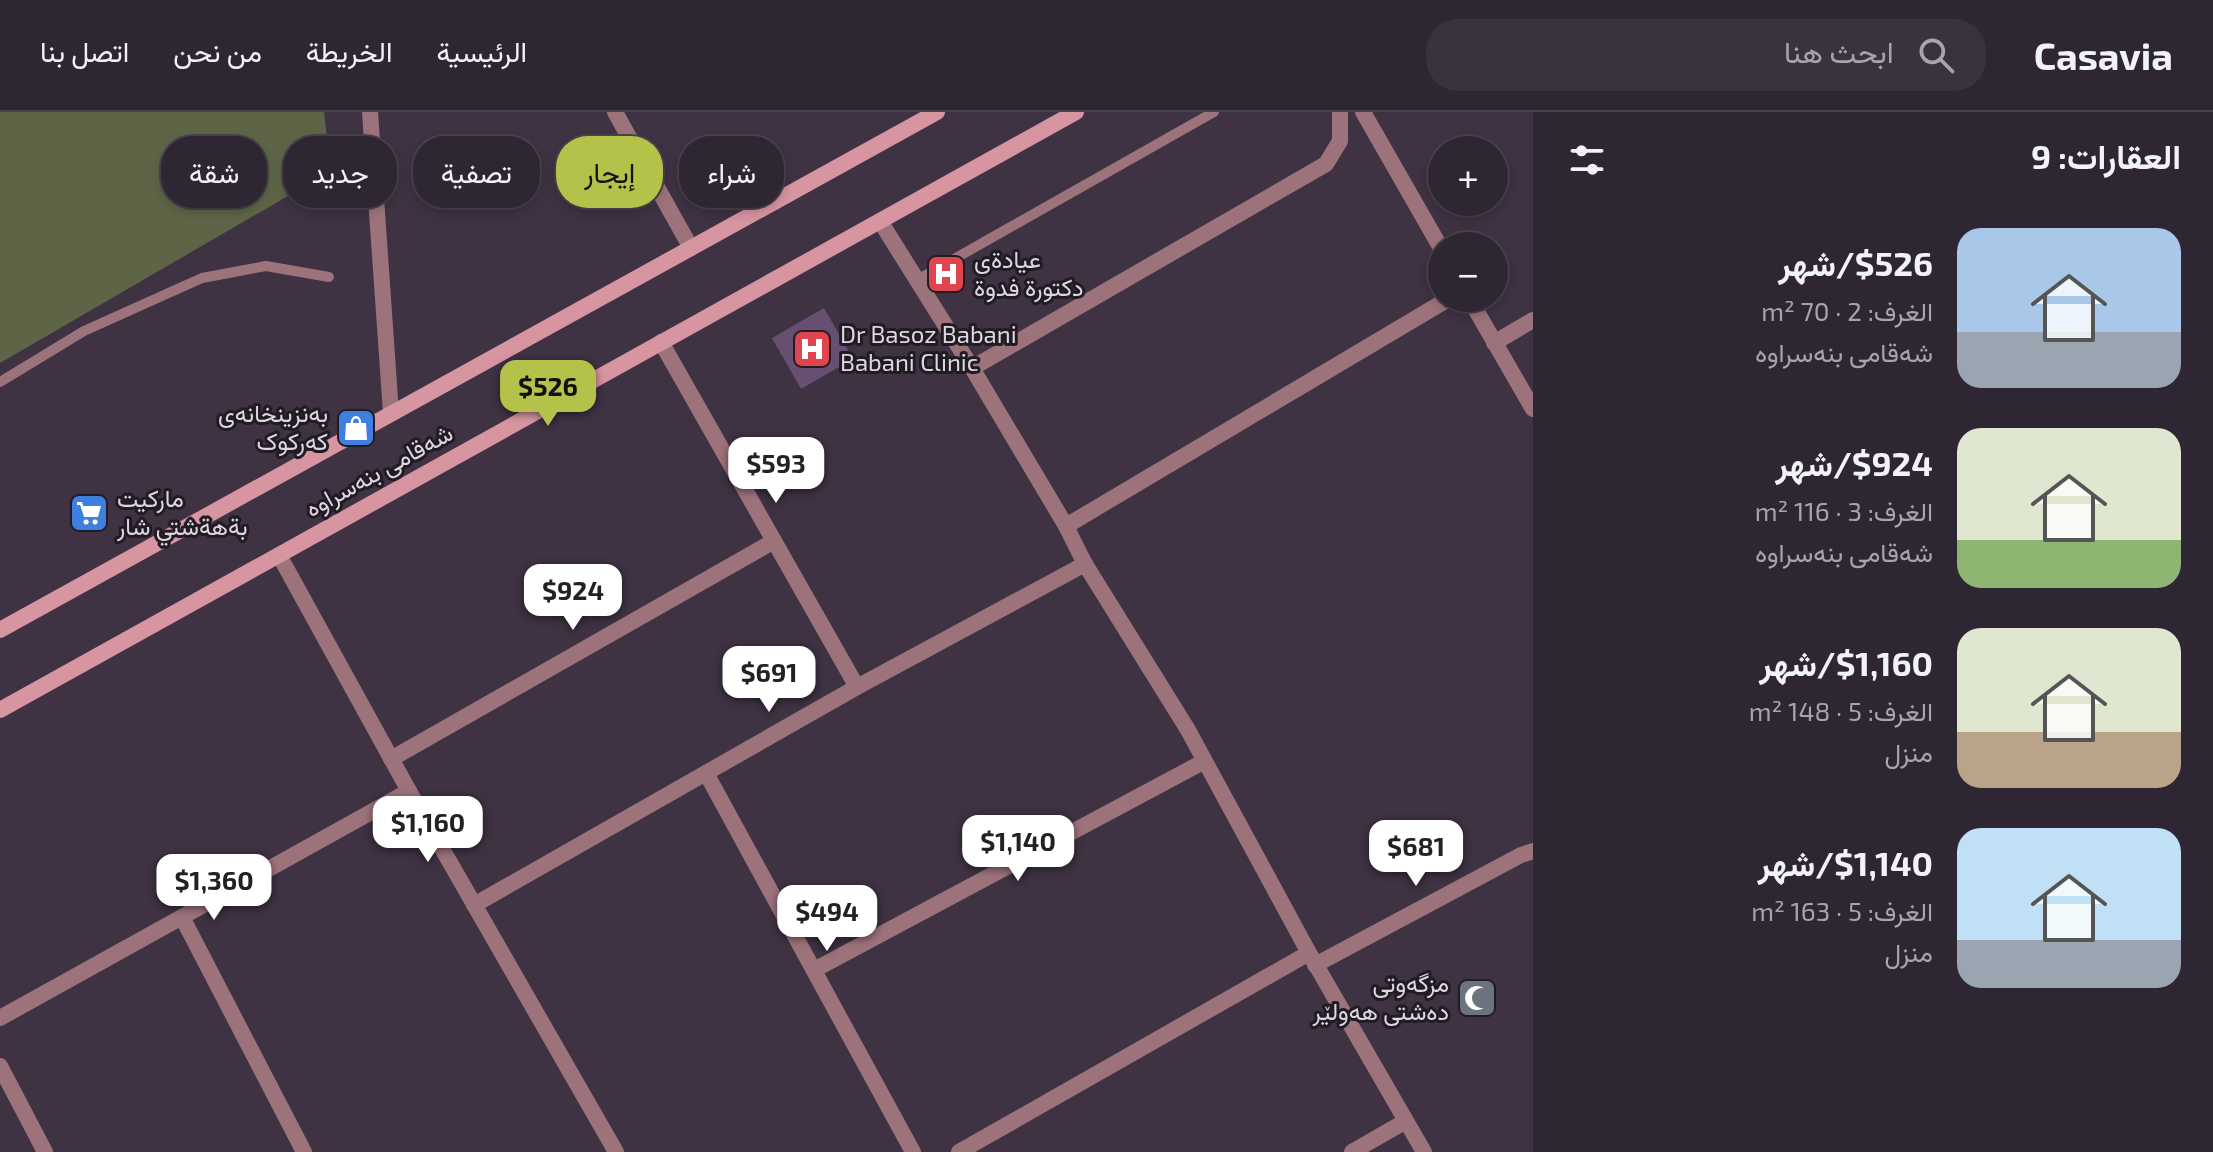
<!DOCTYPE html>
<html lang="ar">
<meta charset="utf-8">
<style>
:root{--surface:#2e2632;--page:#3a323e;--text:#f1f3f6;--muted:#a7a5ac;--line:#49434d;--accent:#b5c249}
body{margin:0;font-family:"Exo 2",Vazirmatn,sans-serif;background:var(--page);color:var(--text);direction:rtl;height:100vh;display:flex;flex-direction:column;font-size:30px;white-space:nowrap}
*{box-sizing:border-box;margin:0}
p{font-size:26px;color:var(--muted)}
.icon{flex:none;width:44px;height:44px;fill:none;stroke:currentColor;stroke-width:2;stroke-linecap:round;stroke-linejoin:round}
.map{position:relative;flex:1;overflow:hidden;direction:ltr}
.details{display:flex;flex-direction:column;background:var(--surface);width:680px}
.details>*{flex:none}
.banner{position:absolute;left:24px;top:24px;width:760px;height:72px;direction:rtl;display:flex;gap:16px}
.controls{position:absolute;left:1428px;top:24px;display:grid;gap:16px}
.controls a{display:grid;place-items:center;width:80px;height:80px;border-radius:50%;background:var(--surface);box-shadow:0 4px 12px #0003,0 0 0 2px var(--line);font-size:40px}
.price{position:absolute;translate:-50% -68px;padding:0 18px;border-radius:16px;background:#fff;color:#222;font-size:26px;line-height:52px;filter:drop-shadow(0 2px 4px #0008)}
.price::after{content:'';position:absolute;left:50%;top:48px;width:24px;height:18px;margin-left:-12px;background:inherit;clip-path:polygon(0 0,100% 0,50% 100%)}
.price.on{background:var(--accent);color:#111}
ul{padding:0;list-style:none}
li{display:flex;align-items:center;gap:24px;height:200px;padding:0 32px}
li span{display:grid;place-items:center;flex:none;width:224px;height:160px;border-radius:24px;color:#555}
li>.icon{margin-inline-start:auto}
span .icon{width:96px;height:96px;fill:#fffc;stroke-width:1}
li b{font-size:34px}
h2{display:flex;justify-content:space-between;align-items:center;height:96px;padding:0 32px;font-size:34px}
.pill{padding:0 28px;border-radius:32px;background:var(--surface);box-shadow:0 4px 12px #0003,0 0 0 2px var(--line);font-size:28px;line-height:72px}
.pill.on{background:var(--accent);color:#111}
header{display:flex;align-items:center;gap:48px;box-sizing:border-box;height:112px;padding:0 40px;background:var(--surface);border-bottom:2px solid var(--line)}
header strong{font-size:38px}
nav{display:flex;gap:44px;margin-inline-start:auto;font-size:28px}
.search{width:560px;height:72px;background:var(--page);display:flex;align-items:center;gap:20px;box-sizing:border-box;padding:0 28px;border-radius:32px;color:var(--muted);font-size:30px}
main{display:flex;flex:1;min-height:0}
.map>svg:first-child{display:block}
.green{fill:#5e6547}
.building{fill:#674f71}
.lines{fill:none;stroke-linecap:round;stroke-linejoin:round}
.lane{stroke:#9d737b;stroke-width:10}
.street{stroke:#9d737b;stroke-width:16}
.secondary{stroke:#d794a1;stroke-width:16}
.labels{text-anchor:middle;stroke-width:6;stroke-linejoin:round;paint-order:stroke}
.poi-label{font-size:24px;fill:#ded6e1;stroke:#211c24;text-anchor:start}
.street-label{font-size:24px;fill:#ded6e1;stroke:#211c24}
</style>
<header>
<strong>Casavia</strong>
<div class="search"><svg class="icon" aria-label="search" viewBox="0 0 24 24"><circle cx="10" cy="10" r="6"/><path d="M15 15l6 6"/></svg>ابحث هنا</div>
<nav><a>الرئيسية</a><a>الخريطة</a><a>من نحن</a><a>اتصل بنا</a></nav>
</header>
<main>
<section class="details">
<h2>العقارات: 9<svg class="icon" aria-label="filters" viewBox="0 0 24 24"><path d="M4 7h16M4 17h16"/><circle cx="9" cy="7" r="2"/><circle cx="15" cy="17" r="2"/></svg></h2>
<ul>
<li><span style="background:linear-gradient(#a9c7e8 65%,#9aa5b1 0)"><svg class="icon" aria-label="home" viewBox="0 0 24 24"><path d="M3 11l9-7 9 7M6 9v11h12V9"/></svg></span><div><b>$526/شهر</b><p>الغرف: 2 · 70 m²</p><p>شەقامی بنەسراوە</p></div></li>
<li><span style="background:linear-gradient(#dfe7d0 70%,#8fb573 0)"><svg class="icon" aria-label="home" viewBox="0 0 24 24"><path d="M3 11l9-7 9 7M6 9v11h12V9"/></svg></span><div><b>$924/شهر</b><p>الغرف: 3 · 116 m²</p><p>شەقامی بنەسراوە</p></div></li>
<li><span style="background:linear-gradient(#dfe7d0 65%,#b9a48a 0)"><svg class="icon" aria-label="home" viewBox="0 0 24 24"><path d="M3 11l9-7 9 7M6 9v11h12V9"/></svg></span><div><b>$1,160/شهر</b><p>الغرف: 5 · 148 m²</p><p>منزل</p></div></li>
<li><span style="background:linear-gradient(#bfe0f5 70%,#9aa5b1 0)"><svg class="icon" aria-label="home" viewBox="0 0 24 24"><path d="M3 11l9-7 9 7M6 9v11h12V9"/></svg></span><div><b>$1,140/شهر</b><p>الغرف: 5 · 163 m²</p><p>منزل</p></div></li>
</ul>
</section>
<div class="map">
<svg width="1533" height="1040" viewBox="0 0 1533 1040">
<rect width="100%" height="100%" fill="#3e3243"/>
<polygon class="green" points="0,0 324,0 331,59 0,251"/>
<polygon class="building" points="824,196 853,247 801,277 772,226"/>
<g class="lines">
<g class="lane">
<polyline points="917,168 1214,0"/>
<polyline points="0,270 84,219 202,166 266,154 329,165"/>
</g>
<g class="street">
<polyline points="370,0 391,301"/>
<polyline points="615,0 691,136"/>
<polyline points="1363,0 1442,138"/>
<polyline points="880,109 972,256 1066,414 1085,452 1188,618 1309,841 1424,1040"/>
<polyline points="1469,186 1533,297"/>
<polyline points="661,230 857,575"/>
<polyline points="1494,231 1533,208"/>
<polyline points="972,256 1326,52 1340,29 1340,0"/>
<polyline points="1066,414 1450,186"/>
<polyline points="279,443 409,679 616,1040"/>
<polyline points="391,647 774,429"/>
<polyline points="706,661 913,1040"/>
<polyline points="474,793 857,575 1085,452"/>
<polyline points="182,805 304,1040"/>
<polyline points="1315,853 1521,743 1533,739"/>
<polyline points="814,858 1203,650"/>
<polyline points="0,906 409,679"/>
<polyline points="0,954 45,1040"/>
<polyline points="959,1040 1309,841"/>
<polyline points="1352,1040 1406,1009"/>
</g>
<g class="secondary">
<polyline points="0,518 937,0"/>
<polyline points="0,598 1076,0"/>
</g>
</g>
<defs>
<g id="hospital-square" transform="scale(2)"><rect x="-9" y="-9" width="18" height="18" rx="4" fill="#e0444e" stroke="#211c24"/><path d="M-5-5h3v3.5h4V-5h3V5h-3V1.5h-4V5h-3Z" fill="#fff"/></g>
<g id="shop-square" transform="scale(2)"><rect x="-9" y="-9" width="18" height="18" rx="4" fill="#3f7fe0" stroke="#211c24"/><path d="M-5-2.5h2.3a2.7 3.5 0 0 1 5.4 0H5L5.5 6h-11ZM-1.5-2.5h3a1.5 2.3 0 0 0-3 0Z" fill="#fff"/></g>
<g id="supermarket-square" transform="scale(2)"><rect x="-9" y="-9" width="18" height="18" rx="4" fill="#3f7fe0" stroke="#211c24"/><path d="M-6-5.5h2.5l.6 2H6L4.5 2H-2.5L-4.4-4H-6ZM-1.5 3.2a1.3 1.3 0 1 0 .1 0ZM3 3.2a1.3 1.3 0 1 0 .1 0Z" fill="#fff"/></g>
<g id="mosque-square" transform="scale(2)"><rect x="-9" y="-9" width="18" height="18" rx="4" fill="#6b7280" stroke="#211c24"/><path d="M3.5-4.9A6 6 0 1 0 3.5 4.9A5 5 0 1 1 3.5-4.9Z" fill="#fff"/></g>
</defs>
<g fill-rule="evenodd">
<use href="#hospital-square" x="946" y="162"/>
<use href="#hospital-square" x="812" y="237"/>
<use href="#shop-square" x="356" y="316"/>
<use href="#supermarket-square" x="89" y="401"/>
<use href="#mosque-square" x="1477" y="886"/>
</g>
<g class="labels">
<g class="poi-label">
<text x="974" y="156">عيادةی<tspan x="974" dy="28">دكتورة فدوة</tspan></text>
<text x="840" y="231">Dr Basoz Babani<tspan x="840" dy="28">Babani Clinic</tspan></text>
<text x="328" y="310" text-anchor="end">بەنزینخانەی<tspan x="328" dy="28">کەرکوک</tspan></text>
<text x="117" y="395">ماركيت<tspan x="117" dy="28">بةهةشتي شار</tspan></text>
<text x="1449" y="880" text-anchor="end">مزگه‌وتی<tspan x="1449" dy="28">ده‌شتی هه‌ولێر</tspan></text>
</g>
<g class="street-label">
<text transform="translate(379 359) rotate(-29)" y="8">شەقامی بنەسراوە</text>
</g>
</g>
</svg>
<div class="controls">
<a>+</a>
<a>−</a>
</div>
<b class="price on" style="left:548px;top:316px">$526</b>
<b class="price" style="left:776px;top:393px">$593</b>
<b class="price" style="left:573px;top:520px">$924</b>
<b class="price" style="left:769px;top:602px">$691</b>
<b class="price" style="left:428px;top:752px">$1,160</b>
<b class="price" style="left:1018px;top:771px">$1,140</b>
<b class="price" style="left:1416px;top:776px">$681</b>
<b class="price" style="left:214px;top:810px">$1,360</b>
<b class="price" style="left:827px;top:841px">$494</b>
<div class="banner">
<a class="pill">شراء</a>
<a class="pill on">إيجار</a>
<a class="pill">تصفية</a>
<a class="pill">جديد</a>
<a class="pill">شقة</a>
</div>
</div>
</main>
